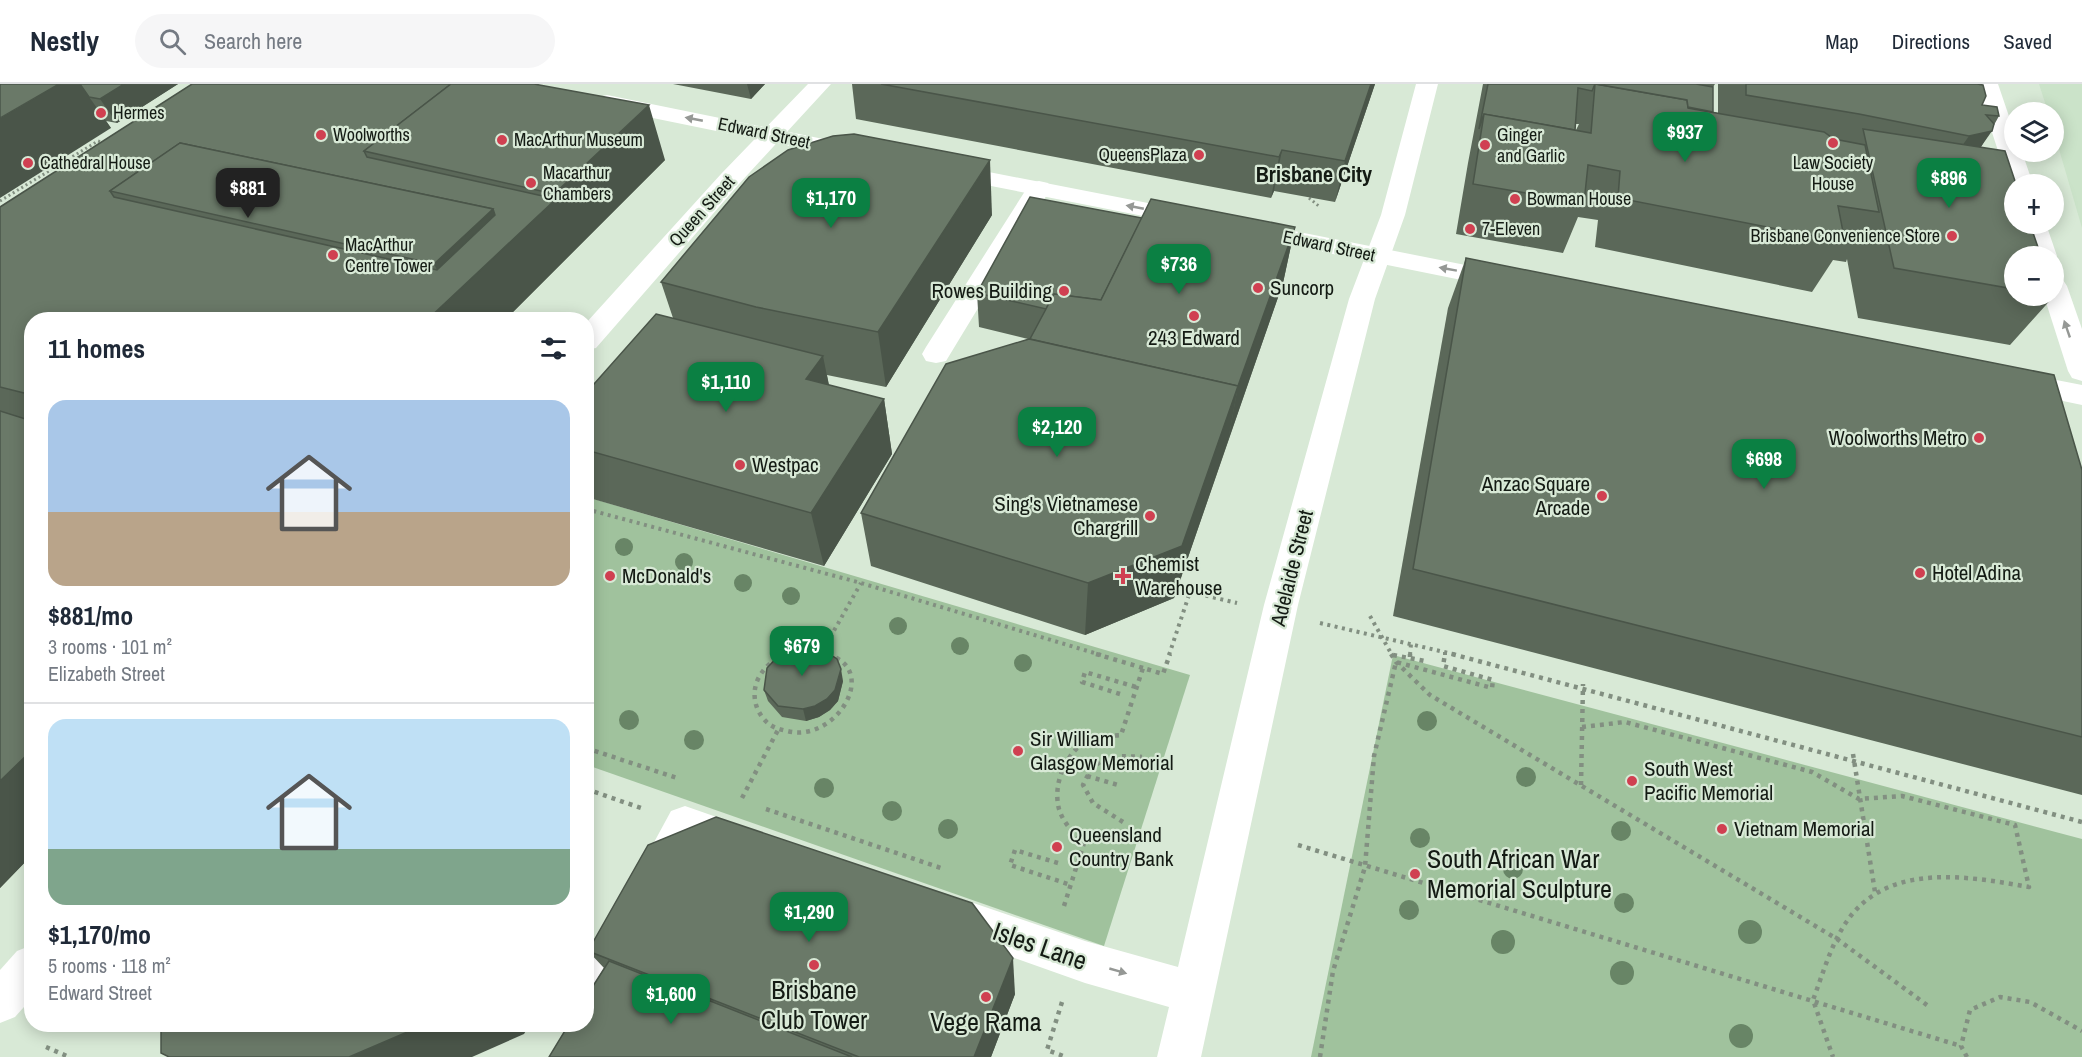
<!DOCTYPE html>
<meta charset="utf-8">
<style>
:root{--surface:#fff;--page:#f6f6f7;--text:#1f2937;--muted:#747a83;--line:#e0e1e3;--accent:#0b8043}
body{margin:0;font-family:"Archivo Narrow",sans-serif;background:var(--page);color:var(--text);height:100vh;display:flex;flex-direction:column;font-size:22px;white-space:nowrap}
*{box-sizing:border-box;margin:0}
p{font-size:20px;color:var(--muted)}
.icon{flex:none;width:33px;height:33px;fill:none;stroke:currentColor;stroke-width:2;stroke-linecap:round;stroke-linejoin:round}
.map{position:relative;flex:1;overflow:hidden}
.details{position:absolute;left:24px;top:228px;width:570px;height:720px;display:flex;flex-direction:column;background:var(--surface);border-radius:24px;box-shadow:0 3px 15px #0003}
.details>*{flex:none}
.tools{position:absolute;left:2004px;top:18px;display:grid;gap:12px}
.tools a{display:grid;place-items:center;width:60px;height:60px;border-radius:50%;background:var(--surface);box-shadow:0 3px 15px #0003;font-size:30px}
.price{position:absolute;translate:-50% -51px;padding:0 14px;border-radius:12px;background:var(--accent);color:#fff;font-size:20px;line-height:39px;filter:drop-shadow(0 2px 3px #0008)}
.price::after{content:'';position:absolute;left:50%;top:36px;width:18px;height:14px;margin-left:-9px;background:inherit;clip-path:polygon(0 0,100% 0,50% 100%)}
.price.on{background:#222;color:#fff}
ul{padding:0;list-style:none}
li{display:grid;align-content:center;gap:12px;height:318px;padding:0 24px}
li+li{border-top:2px solid var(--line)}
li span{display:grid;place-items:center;height:186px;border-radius:18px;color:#555}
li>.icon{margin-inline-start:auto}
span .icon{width:108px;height:108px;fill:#fffc;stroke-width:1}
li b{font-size:26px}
h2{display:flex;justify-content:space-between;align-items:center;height:72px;padding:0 24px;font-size:26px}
header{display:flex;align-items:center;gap:36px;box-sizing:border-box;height:84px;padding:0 30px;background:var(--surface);border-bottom:2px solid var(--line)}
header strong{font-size:28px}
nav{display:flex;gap:33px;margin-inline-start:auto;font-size:21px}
.search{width:420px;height:54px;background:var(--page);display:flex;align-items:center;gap:15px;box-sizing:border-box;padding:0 21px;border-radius:33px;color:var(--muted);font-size:22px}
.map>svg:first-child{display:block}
.built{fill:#cbe3c9}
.green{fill:#a0c29d}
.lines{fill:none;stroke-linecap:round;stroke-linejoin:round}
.path-far2{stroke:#828f81;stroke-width:3;stroke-dasharray:2 3;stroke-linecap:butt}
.path-far1{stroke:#828f81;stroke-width:4;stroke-dasharray:3 4.5;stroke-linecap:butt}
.path{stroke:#828f81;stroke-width:4.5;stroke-dasharray:4 5;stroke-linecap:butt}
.minor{fill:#fff;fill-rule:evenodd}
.major{fill:#fff;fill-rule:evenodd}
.tree{fill:#688566}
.wall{fill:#5b6859;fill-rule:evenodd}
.shaded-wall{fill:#4a5549}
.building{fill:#6a7968;stroke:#4a5549;stroke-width:1.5;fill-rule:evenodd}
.oneway{fill:#959895}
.poi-dot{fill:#d04051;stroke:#d8e9d6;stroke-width:2}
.labels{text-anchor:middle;stroke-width:4.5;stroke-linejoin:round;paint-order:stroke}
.far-poi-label{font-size:18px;fill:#141b14;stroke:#d8e9d6;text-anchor:start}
.far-street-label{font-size:18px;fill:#141b14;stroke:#d8e9d6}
.poi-label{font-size:21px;fill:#141b14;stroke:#d8e9d6;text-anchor:start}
.street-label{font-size:21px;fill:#141b14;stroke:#d8e9d6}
.far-district-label{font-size:22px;font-weight:bold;fill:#141b14;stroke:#d8e9d6}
.near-poi-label{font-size:26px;fill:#141b14;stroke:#d8e9d6}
.near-street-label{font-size:26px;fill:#141b14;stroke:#d8e9d6}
</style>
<header>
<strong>Nestly</strong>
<div class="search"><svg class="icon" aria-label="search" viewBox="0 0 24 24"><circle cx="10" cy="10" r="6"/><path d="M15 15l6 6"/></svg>Search here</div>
<nav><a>Map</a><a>Directions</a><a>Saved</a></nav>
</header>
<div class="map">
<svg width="2082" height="973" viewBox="0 0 2082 973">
<rect width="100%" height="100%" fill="#d8e9d6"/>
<polygon class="built" points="2039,0 2082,0 2082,144 2054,48 2054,28 2048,28"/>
<g class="green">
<polygon points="587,413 1190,591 1104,862 587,681"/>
<polygon points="1393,571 2082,755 2082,973 1311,973"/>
</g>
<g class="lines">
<g class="path-far2">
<polyline points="1309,114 1320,123"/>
<polyline points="0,117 98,57 101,58"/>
</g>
<g class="path-far1">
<polyline points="586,425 861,499 1101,571"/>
<polyline points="1370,532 1392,571"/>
<polyline points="1320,539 1457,571"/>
<polyline points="823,566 861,499"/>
<polyline points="782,571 807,565 832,571"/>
<polyline points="1169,571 1190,508 1237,519"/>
<polyline points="1410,571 1411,560"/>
<polyline points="1445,571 1445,568"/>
</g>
<g class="path">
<path d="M 785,570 C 774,575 764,583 758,595 C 752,608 754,623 763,634 C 769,642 777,645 787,647 C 836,660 882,584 826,570"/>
<polyline points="1096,570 1143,584"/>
<polyline points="1391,570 1396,578 1430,611 1837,855 1931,924"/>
<polyline points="1452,570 2082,738"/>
<polyline points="1393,571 1425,577"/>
<polyline points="1410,573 1410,570"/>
<polyline points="1120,610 1082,598 1085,588 1136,603"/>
<path d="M 1582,643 L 1625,638 L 1812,688 L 1859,715 L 1902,712 L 2015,741 L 2029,803 C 1972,793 1897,779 1854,828 C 1833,852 1824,887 1813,916 L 1833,973"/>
<polyline points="586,664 680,695"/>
<polyline points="1853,670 1875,808"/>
<polyline points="1087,692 1118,701"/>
<polyline points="1581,701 1583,600"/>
<polyline points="586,705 641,724"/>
<polyline points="742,714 778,646"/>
<polyline points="766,725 941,784"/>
<path d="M 1123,738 L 1093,719 L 1083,701 C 1096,671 1112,671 1142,673"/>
<polyline points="1298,761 1961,962"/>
<polyline points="1058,779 1015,766 1010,781 1071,801"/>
<path d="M 1064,822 L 1084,759 C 1074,749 1063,739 1059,725 C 1052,699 1067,664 1093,654 C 1101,651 1112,652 1121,651 L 1143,584 L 1163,590 L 1170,570"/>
<polyline points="1062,918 1047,966 1066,973"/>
<polyline points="46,963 69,973"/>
<polyline points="1320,973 1333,887 1365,783 1374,672 1396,578 1492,604 1493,596 1443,582 1445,570"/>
<polyline points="1967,973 1961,962 1970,926 2000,913 2030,918 2082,947"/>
</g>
<g class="minor">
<polygon points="808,0 831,0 739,100 596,264 586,266 586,239 721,90"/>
<polygon points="1416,0 1438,0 1405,131 1375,215 1298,521 1201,973 1157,973 1169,923 1085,899 950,851 936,845 930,831 936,817 950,811 1085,857 1178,883 1264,521 1349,215 1381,131"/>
<polygon points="1039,97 1048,99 1051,104 946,277 936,279 926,277 922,270 926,263 1027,104 1030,99"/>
<polygon points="685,722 748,744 754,757 748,770 734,775 694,761 673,799 659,805 645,799 639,786 671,727"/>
<polygon points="626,824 641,830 647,844 601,930 586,936 586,873 611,830"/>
<polygon points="32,861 32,914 15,933 0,939 0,886 17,867"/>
</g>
<g class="major">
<polygon points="1976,0 1998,0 2014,47 2014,68 2022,68 2033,100 2014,100 2014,106 2009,100"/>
<polygon points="607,11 853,61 861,63 865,68 861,73 853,75 599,23 596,18 599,13"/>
<polygon points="948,80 1189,127 1198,129 1201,134 1198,139 1189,141 940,92 936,87 940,82"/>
<polygon points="1248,138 1506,189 1515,191 1519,197 1515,203 1506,205 1239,151 1235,146 1239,141"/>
<polygon points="2021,140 2046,140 2057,172 2054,177 2054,172 2031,172"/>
<polygon points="2054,194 2063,196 2067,202 2082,245 2082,297 2072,294 2068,287 2044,212 2054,212"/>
<polygon points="2016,288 2082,301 2082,321 2006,305 2002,298 2006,291"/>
</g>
</g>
<g class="tree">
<circle cx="624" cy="463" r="9"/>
<circle cx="684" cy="478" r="9"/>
<circle cx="743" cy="499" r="9"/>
<circle cx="791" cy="512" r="9"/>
<circle cx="898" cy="542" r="9"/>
<circle cx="960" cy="562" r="9"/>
<circle cx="1023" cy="579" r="9"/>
<circle cx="629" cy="636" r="10"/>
<circle cx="1427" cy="637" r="10"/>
<circle cx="694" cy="656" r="10"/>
<circle cx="1526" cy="693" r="10"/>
<circle cx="824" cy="704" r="10"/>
<circle cx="892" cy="727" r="10"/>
<circle cx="948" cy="745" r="10"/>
<circle cx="1621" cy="747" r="10"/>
<circle cx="1420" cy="754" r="10"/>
<circle cx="1513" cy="785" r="10"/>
<circle cx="1624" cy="819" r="10"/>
<circle cx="1409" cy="826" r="10"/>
<circle cx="1750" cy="848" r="12"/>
<circle cx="1503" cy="858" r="12"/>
<circle cx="1622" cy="889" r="12"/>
<circle cx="1741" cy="952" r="12"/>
</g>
<g class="wall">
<polygon points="0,0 178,0 117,39 106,37 111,44"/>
<polygon points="192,0 665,76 505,236 32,236 32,771 0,804 0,123"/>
<polygon points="673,0 765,0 751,15"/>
<polygon points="852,0 1375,0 1335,118 1274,107 1271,114 856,35"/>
<path d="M 1483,0 L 1715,0 L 1713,3 L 1713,28 L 1718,29 L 1718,0 L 1977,0 L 1982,21 L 1999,32 L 1994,41 L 1981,63 L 2014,172 L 2014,212 L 2054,212 L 2010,261 L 1858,234 L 1847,175 L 1846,178 L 1833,176 L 1812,208 L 1595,163 L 1598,136 L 1578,133 L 1563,169 L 1456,150 L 1468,79 ZM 1576,40 L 1579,40 L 1576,46 L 1575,46 Z"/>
<polygon points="992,131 886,303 827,291 829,301 884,315 892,370 824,482 586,413 586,309 673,234 661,198"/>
<polygon points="1142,135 1295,143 1283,199 1174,514 1085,551 871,482 861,429 1028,255 979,243 977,209"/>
<polygon points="1466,174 2082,386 2082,711 1393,532 1448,224"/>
<polygon points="843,597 838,617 830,626 819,633 806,637 782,633 768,617 764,606"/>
<polygon points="588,867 1015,910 991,973 549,973 604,884"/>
</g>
<g class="shaded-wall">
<polygon points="59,0 80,0 111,44 0,114 0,34"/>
<polygon points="124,0 178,0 117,39 100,15"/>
<polygon points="747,0 765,0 751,15"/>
<polygon points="1371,0 1375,0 1335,118 1345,77"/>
<polygon points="649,21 665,76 505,236 427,236 451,214 434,180 493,125 556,115 554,110"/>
<polygon points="1992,47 1954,101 1931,106 1969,52"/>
<polygon points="1282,66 1274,107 1271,114 1279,73"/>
<polygon points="990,76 992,131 886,303 878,248"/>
<polygon points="1295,143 1283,199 1228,357 1238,302"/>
<polygon points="823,272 834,327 806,295"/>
<polygon points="1238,302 1228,357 1174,514 1085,551 1088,499"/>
<polygon points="884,315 892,370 824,482 811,429"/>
<polygon points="841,585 843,597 838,617 830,626 819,633 806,637 803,625"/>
<polygon points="32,666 32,771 0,804 0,697"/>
<polygon points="1013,874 1015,910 991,973 974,973"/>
<polygon points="426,940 530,940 524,950 472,973 349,973"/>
</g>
<g class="building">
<polygon points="0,0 59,0 0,34"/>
<polygon points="80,0 124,0 100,15 89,13"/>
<path d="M 192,0 L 451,0 L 364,67 L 367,73 L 556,115 L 427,236 L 32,236 L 32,311 L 0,303 L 0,123 ZM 180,59 L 493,125 L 495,131 L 437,186 L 114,113 L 110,107 Z"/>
<polygon points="451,0 534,0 649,21 554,110 364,67"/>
<polygon points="881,0 1371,0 1345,77 1282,66 1279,73"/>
<polygon points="1488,0 1595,0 1592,7 1578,4 1575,46 1484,30 1479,45"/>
<polygon points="1595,0 1687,16 1688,24 1824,48 1834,55 1865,61 1879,128 1838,122 1845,158 1618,114 1620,87 1588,81 1584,119 1473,100 1484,30 1591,49"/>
<polygon points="1596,0 1696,0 1713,3 1713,28 1688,23 1687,16"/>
<polygon points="1746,0 1977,0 1983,1 1986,12 1982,21 1997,23 1999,32 1986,31 1994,40 1992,47 1969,52 1859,30 1746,11"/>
<polygon points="1863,45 2005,67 2016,100 2014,100 2014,140 2030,140 2041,172 2014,172 2014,205 1894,184"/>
<polygon points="854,50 990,76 878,248 756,223 661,198 749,93 788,66 833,52"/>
<polygon points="180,59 493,125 434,180 110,107"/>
<polygon points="1030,113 1142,134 1101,216 1054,210 1046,225 977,209"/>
<polygon points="1151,115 1295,143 1238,302 1030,255 1054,210 1101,216"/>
<polygon points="1466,174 2054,291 2082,386 2082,653 1413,485"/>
<polygon points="656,230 823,272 806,295 884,315 811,429 586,366 586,309"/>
<polygon points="1029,255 1238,302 1182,462 1088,499 861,429 946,280"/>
<polygon points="0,327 32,337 32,666 0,697"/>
<polygon points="808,561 819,563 837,575 841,585 835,606 827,615 815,622 803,625 778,622 764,606 767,584 783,567"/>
<polygon points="716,733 972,819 1013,874 974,973 859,973 588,867 648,761"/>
<polygon points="609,877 852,973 549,973 569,940 586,940 586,913"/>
<polygon points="161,940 426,940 349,973 169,973 161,969"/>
</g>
<defs><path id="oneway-solid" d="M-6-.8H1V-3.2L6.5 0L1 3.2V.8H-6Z" transform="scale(1.5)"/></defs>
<g class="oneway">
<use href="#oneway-solid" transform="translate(694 35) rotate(-169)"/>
<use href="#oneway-solid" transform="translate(1135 123) rotate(-169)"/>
<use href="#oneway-solid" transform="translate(1448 185) rotate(-170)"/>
<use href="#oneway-solid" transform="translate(2067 245) rotate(-109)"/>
<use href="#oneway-solid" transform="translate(1118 887) rotate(16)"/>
</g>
<g class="poi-dot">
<circle cx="101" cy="29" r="6"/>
<circle cx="321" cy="51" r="6"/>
<circle cx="502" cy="56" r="6"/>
<circle cx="1833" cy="59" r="6"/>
<circle cx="1485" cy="61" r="6"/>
<circle cx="1199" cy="71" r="6"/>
<circle cx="28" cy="79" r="6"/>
<circle cx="531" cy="99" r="6"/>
<circle cx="1515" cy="115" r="6"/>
<circle cx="1470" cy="145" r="6"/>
<circle cx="1952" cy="152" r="6"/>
<circle cx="333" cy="171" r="6"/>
<circle cx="1258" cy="204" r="6"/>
<circle cx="1064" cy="207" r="6"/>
<circle cx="1194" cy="232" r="6"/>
<circle cx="1979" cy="354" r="6"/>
<circle cx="740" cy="381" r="6"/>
<circle cx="1602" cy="412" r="6"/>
<circle cx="1150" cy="432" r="6"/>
<circle cx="1920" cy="489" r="6"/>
<circle cx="610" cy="492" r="6"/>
<path d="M1120 483h6v6h6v6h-6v6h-6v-6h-6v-6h6z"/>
<circle cx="1018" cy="667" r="6"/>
<circle cx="1632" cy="697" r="6"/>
<circle cx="1722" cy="745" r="6"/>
<circle cx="1057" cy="763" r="6"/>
<circle cx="1415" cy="790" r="6"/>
<circle cx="814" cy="881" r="6"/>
<circle cx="986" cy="913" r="6"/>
</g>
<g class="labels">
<g class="far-poi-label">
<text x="113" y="35">Hermes</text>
<text x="333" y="57">Woolworths</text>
<text x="1497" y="57">Ginger<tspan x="1497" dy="21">and Garlic</tspan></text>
<text x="514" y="62">MacArthur Museum</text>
<text x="1187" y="77" text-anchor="end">QueensPlaza</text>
<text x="40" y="85">Cathedral House</text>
<text x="1833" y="85" text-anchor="middle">Law Society<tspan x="1833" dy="21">House</tspan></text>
<text x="543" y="95">Macarthur<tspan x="543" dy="21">Chambers</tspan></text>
<text x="1527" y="121">Bowman House</text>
<text x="1482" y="151">7-Eleven</text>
<text x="1940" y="158" text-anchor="end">Brisbane Convenience Store</text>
<text x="345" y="167">MacArthur<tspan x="345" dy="21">Centre Tower</tspan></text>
</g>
<g class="far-street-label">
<text transform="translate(764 49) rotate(12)" y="6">Edward Street</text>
<text transform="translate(702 127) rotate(-48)" y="6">Queen Street</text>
<text transform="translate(1329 162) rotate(12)" y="6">Edward Street</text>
</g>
<g class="poi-label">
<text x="1270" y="211">Suncorp</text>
<text x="1052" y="214" text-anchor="end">Rowes Building</text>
<text x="1194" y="261" text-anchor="middle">243 Edward</text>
<text x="1967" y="361" text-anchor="end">Woolworths Metro</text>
<text x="752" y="388">Westpac</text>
<text x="1590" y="407" text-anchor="end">Anzac Square<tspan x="1590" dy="24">Arcade</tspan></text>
<text x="1138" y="427" text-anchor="end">Sing's Vietnamese<tspan x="1138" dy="24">Chargrill</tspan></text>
<text x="1135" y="487">Chemist<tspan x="1135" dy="24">Warehouse</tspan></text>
<text x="1932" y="496">Hotel Adina</text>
<text x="622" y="499">McDonald's</text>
<text x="1030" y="662">Sir William<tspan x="1030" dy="24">Glasgow Memorial</tspan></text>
<text x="1644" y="692">South West<tspan x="1644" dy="24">Pacific Memorial</tspan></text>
<text x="1734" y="752">Vietnam Memorial</text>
<text x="1069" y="758">Queensland<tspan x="1069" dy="24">Country Bank</tspan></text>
</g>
<g class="street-label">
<text transform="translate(1292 484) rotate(-76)" y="7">Adelaide Street</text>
</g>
<g class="far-district-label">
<text x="1314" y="98">Brisbane City</text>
</g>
<g class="near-poi-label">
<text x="1427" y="784" text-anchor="start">South African War<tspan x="1427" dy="30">Memorial Sculpture</tspan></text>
<text x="814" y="915">Brisbane<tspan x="814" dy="30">Club Tower</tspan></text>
<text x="986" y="947">Vege Rama</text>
</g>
<g class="near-street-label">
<text transform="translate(1040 862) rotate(19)" y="9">Isles Lane</text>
</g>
</g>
</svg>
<div class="tools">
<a><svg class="icon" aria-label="layers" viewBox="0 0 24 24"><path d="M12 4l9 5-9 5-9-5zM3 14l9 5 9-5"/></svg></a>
<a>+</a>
<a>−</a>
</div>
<b class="price" style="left:1685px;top:79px">$937</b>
<b class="price" style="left:1949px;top:125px">$896</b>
<b class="price on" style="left:248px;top:135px">$881</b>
<b class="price" style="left:831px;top:145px">$1,170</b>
<b class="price" style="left:1179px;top:211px">$736</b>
<b class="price" style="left:726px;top:329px">$1,110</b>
<b class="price" style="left:1057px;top:374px">$2,120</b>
<b class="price" style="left:1764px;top:406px">$698</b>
<b class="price" style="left:802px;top:593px">$679</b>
<b class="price" style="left:809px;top:859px">$1,290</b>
<b class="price" style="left:671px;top:941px">$1,600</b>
<section class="details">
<h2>11 homes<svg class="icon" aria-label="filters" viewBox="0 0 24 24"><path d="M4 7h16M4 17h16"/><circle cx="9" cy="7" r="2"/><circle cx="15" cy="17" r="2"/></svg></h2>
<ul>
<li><span style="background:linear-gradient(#a9c7e8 60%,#b9a48a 0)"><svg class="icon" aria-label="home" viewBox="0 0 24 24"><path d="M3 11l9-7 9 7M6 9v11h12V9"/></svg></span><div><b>$881/mo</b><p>3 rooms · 101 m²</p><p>Elizabeth Street</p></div></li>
<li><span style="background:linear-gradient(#bfe0f5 70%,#7fa58c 0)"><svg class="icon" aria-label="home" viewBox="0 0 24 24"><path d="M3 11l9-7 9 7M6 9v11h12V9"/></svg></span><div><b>$1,170/mo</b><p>5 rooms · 118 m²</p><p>Edward Street</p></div></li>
</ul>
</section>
</div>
